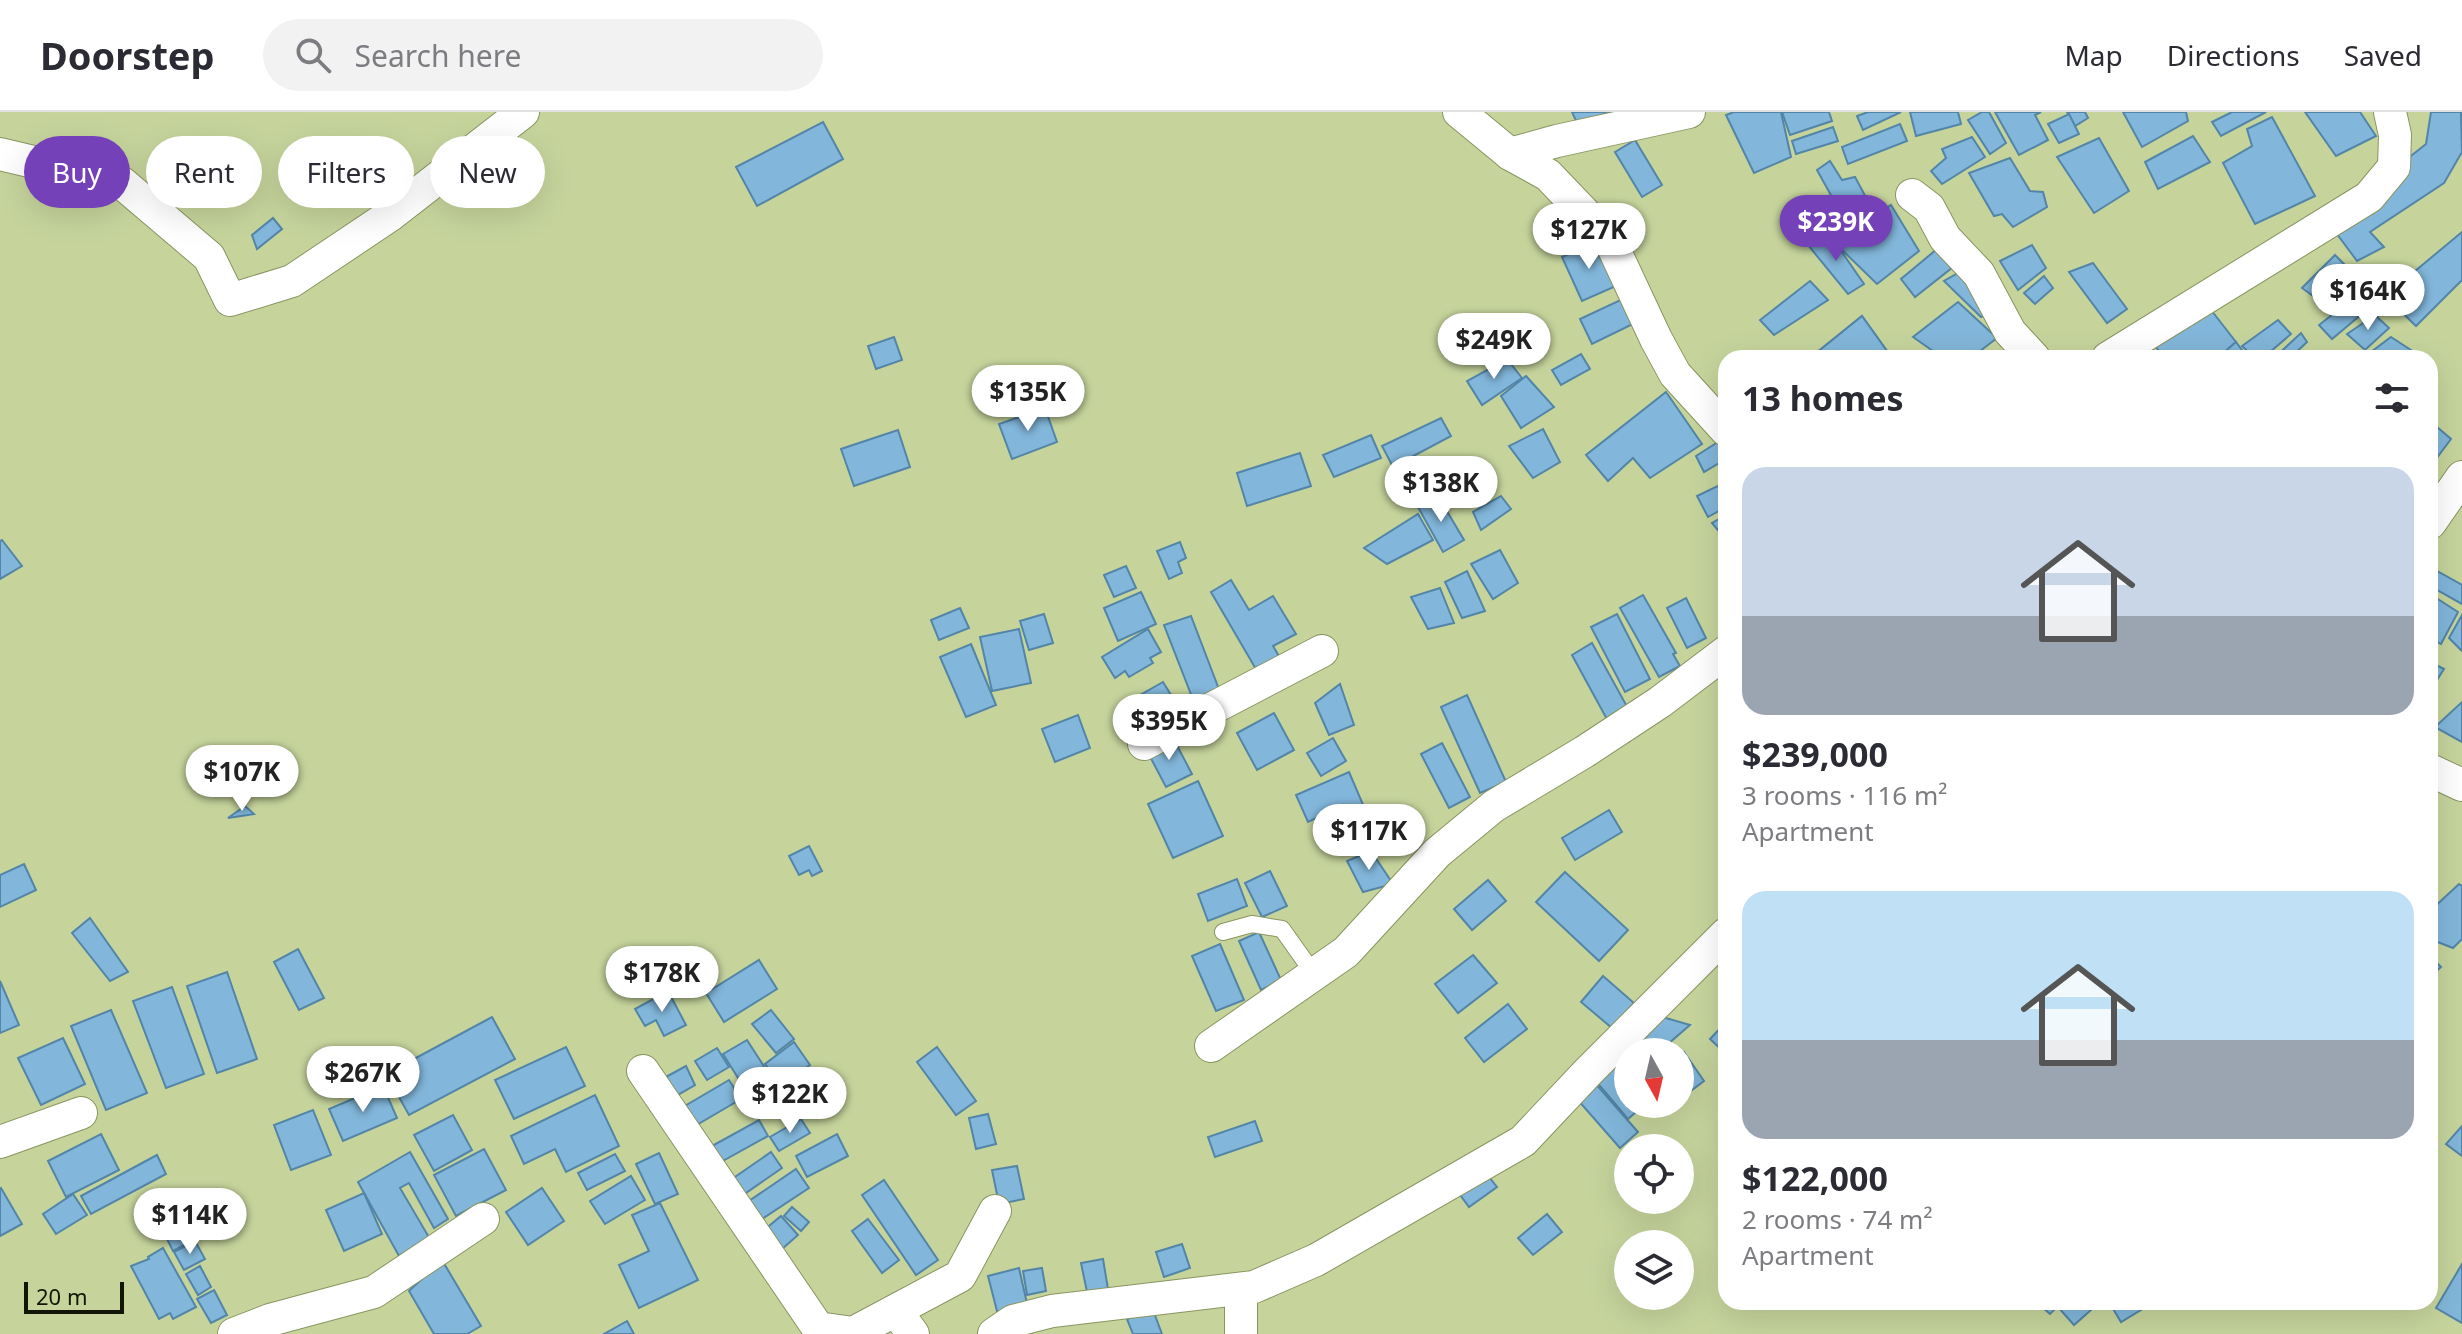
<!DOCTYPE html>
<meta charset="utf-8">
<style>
:root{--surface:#fff;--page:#f2f2f3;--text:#2b2b33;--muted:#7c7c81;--line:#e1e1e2;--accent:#7441b9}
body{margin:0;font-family:"Noto Sans",sans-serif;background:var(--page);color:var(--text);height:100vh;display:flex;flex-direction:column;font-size:30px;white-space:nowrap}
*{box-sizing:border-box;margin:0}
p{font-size:26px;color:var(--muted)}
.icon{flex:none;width:44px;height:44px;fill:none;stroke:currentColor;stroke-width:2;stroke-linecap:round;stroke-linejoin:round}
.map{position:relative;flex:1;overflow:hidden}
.drawer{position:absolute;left:1718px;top:238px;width:720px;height:960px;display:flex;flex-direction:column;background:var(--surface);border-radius:24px;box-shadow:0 8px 32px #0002}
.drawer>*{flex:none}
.top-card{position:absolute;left:24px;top:24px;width:760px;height:72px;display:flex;gap:16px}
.needle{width:52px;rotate:172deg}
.controls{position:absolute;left:1614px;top:926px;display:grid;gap:16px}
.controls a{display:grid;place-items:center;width:80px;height:80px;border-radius:50%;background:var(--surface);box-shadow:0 8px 32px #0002;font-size:40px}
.scale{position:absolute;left:24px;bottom:20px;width:100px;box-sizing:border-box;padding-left:8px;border:4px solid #111502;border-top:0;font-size:22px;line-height:28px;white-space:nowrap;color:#111502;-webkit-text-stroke:6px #c6d49c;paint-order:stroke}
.price{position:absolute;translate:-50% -68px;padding:0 18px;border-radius:28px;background:#fff;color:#222;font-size:26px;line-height:52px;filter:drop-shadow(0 2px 4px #0008)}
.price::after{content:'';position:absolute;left:50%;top:48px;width:24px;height:18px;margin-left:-12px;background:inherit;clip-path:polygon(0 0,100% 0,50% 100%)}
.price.on{background:var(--accent);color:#fff}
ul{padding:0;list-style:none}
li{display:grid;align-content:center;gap:16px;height:424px;padding:0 24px}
li span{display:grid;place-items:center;height:248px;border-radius:24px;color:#555}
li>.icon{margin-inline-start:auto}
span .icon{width:144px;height:144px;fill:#fffc;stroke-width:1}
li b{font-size:34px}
h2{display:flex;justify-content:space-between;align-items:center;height:96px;padding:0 24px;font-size:34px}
.tag{padding:0 28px;border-radius:36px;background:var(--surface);box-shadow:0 8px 32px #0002;font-size:28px;line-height:72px}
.tag.on{background:var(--accent);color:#fff}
header{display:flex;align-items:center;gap:48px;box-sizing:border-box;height:112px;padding:0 40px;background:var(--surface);border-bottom:2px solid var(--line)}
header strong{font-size:38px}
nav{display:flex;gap:44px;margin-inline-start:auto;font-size:28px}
.search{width:560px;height:72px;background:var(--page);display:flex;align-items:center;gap:20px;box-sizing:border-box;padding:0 28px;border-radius:44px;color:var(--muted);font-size:30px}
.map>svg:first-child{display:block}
.building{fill:#82b6da;stroke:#5285a7;stroke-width:2}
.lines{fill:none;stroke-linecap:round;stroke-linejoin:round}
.lane-casing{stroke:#899560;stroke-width:18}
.street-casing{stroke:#899560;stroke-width:34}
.lane{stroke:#fff;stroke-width:16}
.street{stroke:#fff;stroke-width:32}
</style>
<header>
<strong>Doorstep</strong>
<div class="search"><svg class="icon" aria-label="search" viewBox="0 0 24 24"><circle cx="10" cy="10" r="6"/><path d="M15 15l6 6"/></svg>Search here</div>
<nav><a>Map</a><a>Directions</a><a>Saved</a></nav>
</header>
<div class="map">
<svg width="2462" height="1222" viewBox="0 0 2462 1222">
<rect width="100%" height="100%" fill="#c6d49c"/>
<g class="building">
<polygon points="1572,0 1610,0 1578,13"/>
<polygon points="1734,0 1781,0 1791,45 1754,61 1726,3"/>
<polygon points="1782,0 1829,0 1832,9 1790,23"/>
<polygon points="1868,0 1901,0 1863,18 1857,4"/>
<polygon points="1910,0 1958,0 1961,12 1916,24"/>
<polygon points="1982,0 1989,0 2006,31 1990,42 1968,8"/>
<polygon points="1995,0 2041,0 2035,3 2048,28 2019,43"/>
<polygon points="2067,0 2085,0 2088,6 2075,14"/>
<polygon points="2123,0 2186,0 2188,9 2142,35"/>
<polygon points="2232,0 2266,0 2221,24 2212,10"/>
<polygon points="2305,0 2360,0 2376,24 2336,44"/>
<polygon points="2431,0 2461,0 2462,40 2444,71 2370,120 2384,135 2357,149 2328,110 2426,32"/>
<polygon points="2069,2 2079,22 2059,31 2048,12"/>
<polygon points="2272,5 2315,84 2255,112 2223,51 2252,34 2247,17"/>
<polygon points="823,10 843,47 757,94 736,55"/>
<polygon points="1900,12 1907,29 1848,52 1842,35"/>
<polygon points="1833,15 1838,29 1796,42 1792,29"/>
<polygon points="2193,24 2210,50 2158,77 2145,50"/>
<polygon points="1972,25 1985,45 1942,72 1931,59 1946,46 1942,37"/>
<polygon points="2099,26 2129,79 2094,101 2057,45"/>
<polygon points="1635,28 1662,73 1642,85 1615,40"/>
<polygon points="2010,46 2030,79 2043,80 2047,95 2013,115 2002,102 1994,104 1969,61"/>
<polygon points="1830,49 1842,68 1855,65 1869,91 1843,105 1817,58"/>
<polygon points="1891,93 1919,139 1877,172 1837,133 1866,109"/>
<polygon points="273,106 282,117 257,137 252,123"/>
<polygon points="2462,120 2462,168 2416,214 2385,184"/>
<polygon points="1825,122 1837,133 1864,172 1848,182 1808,133"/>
<polygon points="1597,130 1616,174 1582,189 1562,145"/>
<polygon points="2032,133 2046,156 2018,178 2000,149"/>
<polygon points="1937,137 1953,155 1915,185 1901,167"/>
<polygon points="2335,143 2349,157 2317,187 2302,176"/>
<polygon points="2093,151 2127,197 2107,211 2069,160"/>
<polygon points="1958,161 1992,201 1981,205 1944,169"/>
<polygon points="2044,164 2053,176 2035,192 2024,181"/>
<polygon points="1810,169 1828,188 1774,223 1760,208"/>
<polygon points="2343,170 2351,179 2327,200 2316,191"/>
<polygon points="1629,184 1641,208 1592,232 1580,207"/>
<polygon points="2356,184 2369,196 2332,227 2319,213"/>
<polygon points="1958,190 1997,226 1971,246 1943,246 1913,225"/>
<polygon points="2208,194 2236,230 2220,244 2221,246 2164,246 2153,231"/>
<polygon points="2375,203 2389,216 2365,238 2347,222"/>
<polygon points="1862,204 1892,246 1810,246"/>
<polygon points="1862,204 1892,246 1810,246"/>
<polygon points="2278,208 2291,222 2263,246 2255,246 2242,234"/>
<polygon points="2301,221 2307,230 2290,246 2274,246"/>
<polygon points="894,225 902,248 876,257 868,234"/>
<polygon points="2391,225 2414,240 2407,246 2363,246"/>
<polygon points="2236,230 2248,246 2221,246 2220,244"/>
<polygon points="1581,242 1590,257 1561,273 1552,258"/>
<polygon points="1507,247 1522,266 1482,293 1467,269"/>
<polygon points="1526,264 1554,295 1521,316 1501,284"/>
<polygon points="1666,280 1702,332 1650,366 1633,346 1608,369 1586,343"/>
<polygon points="1045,296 1057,330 1012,347 999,312"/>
<polygon points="1441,306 1451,324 1393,355 1382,334"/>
<polygon points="2430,309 2451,327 2430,355"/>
<polygon points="1543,317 1560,350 1533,366 1509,334"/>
<polygon points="898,318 910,355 854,374 841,337"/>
<polygon points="1371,323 1381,346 1334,365 1323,343"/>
<polygon points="1721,328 1726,335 1726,347 1704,360 1696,344"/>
<polygon points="1300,341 1311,374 1247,394 1237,361"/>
<polygon points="1488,356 1495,375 1482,384 1473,365"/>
<polygon points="1726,370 1726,395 1708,405 1697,384"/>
<polygon points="1438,384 1464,428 1443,440 1418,395"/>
<polygon points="1501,384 1511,397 1481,418 1473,400"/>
<polygon points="1418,402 1433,428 1387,452 1364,436"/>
<polygon points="1726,403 1726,428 1712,411"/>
<polygon points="2,428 22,454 0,467 0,429"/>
<polygon points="1180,430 1186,446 1178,450 1182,461 1169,467 1157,439"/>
<polygon points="1500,438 1518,471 1493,487 1471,452"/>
<polygon points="1126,454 1136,476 1114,485 1104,463"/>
<polygon points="2430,455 2462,473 2462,492 2430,474"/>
<polygon points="1467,459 1485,499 1462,506 1445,470"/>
<polygon points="1231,468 1249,498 1273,484 1296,522 1273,534 1280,546 1257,559 1211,480"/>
<polygon points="1440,476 1454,511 1428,517 1411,485"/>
<polygon points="1141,480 1156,512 1118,529 1104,496"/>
<polygon points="2430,482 2458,500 2441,532 2430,527"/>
<polygon points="1643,483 1676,541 1673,542 1680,554 1659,565 1620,496"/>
<polygon points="1686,486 1706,526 1687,536 1667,496"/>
<polygon points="960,496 969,516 939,528 931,508"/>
<polygon points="1044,502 1053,531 1029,538 1020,509"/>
<polygon points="1617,502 1650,567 1625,580 1591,515"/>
<polygon points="2462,503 2462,539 2449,526"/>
<polygon points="1191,504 1220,580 1194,590 1164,513"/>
<polygon points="1019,517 1031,571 992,579 980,525"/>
<polygon points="1148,517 1161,540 1150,546 1153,551 1129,565 1125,559 1115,566 1102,545"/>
<polygon points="1592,531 1630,600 1609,611 1572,543"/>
<polygon points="971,532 996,593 966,605 940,545"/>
<polygon points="2430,550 2444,557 2430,579"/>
<polygon points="1163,570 1176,591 1133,616 1121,594"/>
<polygon points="1340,572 1354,613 1329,623 1315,591"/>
<polygon points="1467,583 1506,670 1480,681 1441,595"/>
<polygon points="2462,590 2462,630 2435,615"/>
<polygon points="1274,601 1294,638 1257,658 1237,621"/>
<polygon points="1078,603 1090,636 1055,650 1042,617"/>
<polygon points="1172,624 1192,662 1166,675 1146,637"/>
<polygon points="1333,626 1346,649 1321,664 1307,641"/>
<polygon points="1442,631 1470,685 1449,696 1421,642"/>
<polygon points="1349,660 1367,702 1349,710 1342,694 1308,710 1296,683"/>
<polygon points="1198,669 1223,724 1173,746 1148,692"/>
<polygon points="245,694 254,702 228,706"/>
<polygon points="1609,698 1622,720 1575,748 1562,726"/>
<polygon points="1374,703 1390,721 1371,739 1343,733"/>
<polygon points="809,734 822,759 812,764 809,758 799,763 789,744"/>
<polygon points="1371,739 1393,772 1363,780 1347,749"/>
<polygon points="24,752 36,778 0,795 0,763"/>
<polygon points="1270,759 1287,794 1262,805 1245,771"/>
<polygon points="1565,760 1628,818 1599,849 1536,790"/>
<polygon points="1237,767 1247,794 1208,809 1198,782"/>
<polygon points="1488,768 1506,789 1472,818 1454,797"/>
<polygon points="2459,772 2462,774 2462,827 2453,836 2430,827 2430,799"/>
<polygon points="90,806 128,860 110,869 72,821"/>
<polygon points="1259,820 1281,868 1261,878 1239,829"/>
<polygon points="1220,832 1244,888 1216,899 1192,844"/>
<polygon points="298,837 324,886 299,898 274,850"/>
<polygon points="1473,843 1497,871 1458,901 1435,872"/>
<polygon points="2430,844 2441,855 2430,865"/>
<polygon points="759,848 777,877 724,910 706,881"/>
<polygon points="227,860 257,947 217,961 187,874"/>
<polygon points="1603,864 1634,891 1612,916 1581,890"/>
<polygon points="0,869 19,913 0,921"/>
<polygon points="172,875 204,962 166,976 133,889"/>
<polygon points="668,879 686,913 664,924 656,908 645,914 635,897"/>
<polygon points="1508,892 1527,917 1484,950 1465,926"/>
<polygon points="111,898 147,981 106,998 71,914"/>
<polygon points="771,898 794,927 776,941 752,912"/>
<polygon points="1659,904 1690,913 1661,938 1642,931"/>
<polygon points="492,905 515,947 409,1003 386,962"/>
<polygon points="1726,910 1726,942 1710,927"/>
<polygon points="63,926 85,972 41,993 18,946"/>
<polygon points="747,928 776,973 752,988 723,942"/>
<polygon points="794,930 810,953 781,973 765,952"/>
<polygon points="566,935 585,974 514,1007 495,968"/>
<polygon points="937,935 976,989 956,1003 917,950"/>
<polygon points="717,936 729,955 707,968 695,949"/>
<polygon points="1684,940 1704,969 1680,987 1680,943"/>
<polygon points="1607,945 1628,969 1628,992 1645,992 1628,1007 1589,961"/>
<polygon points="686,954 695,973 674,985 664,966"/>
<polygon points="1588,963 1638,1020 1620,1036 1570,979"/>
<polygon points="729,968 741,987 695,1014 683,995"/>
<polygon points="383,974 397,1006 343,1029 329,997"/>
<polygon points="595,983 619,1034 566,1060 555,1037 524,1052 511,1024"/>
<polygon points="313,998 331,1043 291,1058 274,1013"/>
<polygon points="988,1002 996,1032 976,1037 969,1006"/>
<polygon points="453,1003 472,1038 434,1059 414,1023"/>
<polygon points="801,1007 810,1021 779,1039 770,1025"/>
<polygon points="759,1008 768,1024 721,1050 712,1034"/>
<polygon points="1255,1009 1262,1029 1215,1045 1208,1025"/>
<polygon points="2462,1014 2462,1044 2446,1032"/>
<polygon points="101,1022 119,1058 66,1085 48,1049"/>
<polygon points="837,1022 848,1044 807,1065 796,1044"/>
<polygon points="484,1037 506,1078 456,1104 434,1063"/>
<polygon points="410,1040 448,1107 434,1116 409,1071 400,1076 430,1127 399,1144 358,1070"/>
<polygon points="771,1040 782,1056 743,1083 732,1067"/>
<polygon points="659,1041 678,1082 655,1092 636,1052"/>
<polygon points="615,1042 625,1059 587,1078 578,1061"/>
<polygon points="157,1043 166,1062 91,1102 81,1084"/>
<polygon points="1017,1054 1024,1087 999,1092 992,1058"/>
<polygon points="1482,1056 1497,1075 1469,1095 1455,1076"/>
<polygon points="796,1057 809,1076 756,1111 743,1093"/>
<polygon points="631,1064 645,1088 605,1112 590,1089"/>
<polygon points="884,1068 938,1148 916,1163 862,1083"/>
<polygon points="1,1076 22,1112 0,1124 0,1077"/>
<polygon points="542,1076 564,1109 528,1133 506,1100"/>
<polygon points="175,1077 201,1124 173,1139 151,1095 161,1090 159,1085"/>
<polygon points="364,1081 382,1122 344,1139 326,1098"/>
<polygon points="73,1082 87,1103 56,1122 43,1102"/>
<polygon points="660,1091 698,1168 639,1196 619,1153 649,1139 632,1103"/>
<polygon points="792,1095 809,1110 801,1119 784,1104"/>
<polygon points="1547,1102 1562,1120 1533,1143 1518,1126"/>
<polygon points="781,1104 798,1123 774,1144 757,1124"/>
<polygon points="868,1107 899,1148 882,1161 852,1119"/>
<polygon points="195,1129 205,1147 184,1158 174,1140"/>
<polygon points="1182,1132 1190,1156 1164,1165 1156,1140"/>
<polygon points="163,1136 196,1195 173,1207 170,1201 159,1207 131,1154 149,1147 148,1145"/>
<polygon points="1103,1147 1108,1177 1087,1180 1081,1151"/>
<polygon points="442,1148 481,1214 467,1222 434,1222 409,1179"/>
<polygon points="2462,1152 2462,1211 2436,1196"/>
<polygon points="200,1154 211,1175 198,1183 186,1162"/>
<polygon points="1019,1156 1028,1196 998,1203 988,1164"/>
<polygon points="1042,1156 1046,1179 1027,1183 1023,1159"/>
<polygon points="214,1178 227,1203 211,1211 197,1187"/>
<polygon points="2036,1190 2062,1190 2050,1202"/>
<polygon points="2063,1190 2100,1190 2074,1213 2058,1195"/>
<polygon points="2109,1190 2154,1190 2121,1210"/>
<polygon points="1153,1198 1162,1222 1133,1222 1127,1207"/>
<polygon points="627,1209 634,1222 604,1222"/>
</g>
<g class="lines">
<g class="lane-casing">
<polyline id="lane" points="1223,820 1252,812 1282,817 1314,862"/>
</g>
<g class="street-casing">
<g id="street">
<polyline points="1459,0 1510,42 1548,63 1593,110 1613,135 1656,227 1675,262 1726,318"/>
<polyline points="0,42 122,71 209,145 230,188 292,169 389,104 523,0"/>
<polyline points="1510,42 1557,29 1689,0"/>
<polyline points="1912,83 1929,96 1945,126 1979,162 2010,220 2034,246"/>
<polyline points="2108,246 2369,85 2394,55 2395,23 2390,0"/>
<polyline points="2430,411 2462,365"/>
<polyline points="1144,632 1322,539"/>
<polyline points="2430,658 2462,673"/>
<polyline points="1211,934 1346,840 1437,741 1494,694 1584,640 1660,590 1726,540"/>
<polyline points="643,959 818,1216 853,1221 960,1164 995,1099"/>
<polyline points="0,1030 81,1001"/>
<polyline points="1241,1177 1241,1222"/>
<polyline points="896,1199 913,1222"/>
<polyline points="234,1222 270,1208 374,1180 483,1107"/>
<polyline points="994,1222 1013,1209 1052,1199 1254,1175 1316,1148 1523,1029 1588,960 1726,822"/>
</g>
</g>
<use href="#lane" class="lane"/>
<use href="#street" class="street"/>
</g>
</svg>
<div class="controls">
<a><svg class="needle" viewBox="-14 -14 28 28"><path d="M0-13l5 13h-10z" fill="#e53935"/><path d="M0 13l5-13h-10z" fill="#7c7c81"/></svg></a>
<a><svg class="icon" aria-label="locate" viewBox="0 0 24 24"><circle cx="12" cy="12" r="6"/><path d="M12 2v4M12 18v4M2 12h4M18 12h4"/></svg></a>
<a><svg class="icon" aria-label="layers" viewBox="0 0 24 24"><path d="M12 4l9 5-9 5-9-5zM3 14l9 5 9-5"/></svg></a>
</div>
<div class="scale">20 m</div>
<b class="price on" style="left:1836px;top:151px">$239K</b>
<b class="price" style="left:1589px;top:159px">$127K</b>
<b class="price" style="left:2368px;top:220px">$164K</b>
<b class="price" style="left:1494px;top:269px">$249K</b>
<b class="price" style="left:1028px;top:321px">$135K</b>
<b class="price" style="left:1441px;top:412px">$138K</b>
<b class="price" style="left:1169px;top:650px">$395K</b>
<b class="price" style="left:242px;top:701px">$107K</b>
<b class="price" style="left:1369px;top:760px">$117K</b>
<b class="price" style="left:662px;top:902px">$178K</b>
<b class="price" style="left:363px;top:1002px">$267K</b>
<b class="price" style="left:790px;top:1023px">$122K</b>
<b class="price" style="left:190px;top:1144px">$114K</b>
<div class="top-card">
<a class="tag on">Buy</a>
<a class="tag">Rent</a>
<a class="tag">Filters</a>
<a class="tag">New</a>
</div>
<section class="drawer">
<h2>13 homes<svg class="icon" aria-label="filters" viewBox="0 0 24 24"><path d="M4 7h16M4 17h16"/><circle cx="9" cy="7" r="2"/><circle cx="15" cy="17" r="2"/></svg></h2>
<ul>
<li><span style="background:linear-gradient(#c9d6e8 60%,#9aa5b1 0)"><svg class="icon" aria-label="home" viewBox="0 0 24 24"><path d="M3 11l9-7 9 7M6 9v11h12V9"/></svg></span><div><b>$239,000</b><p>3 rooms · 116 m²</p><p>Apartment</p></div></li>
<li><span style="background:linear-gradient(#bfe0f5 60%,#9aa5b1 0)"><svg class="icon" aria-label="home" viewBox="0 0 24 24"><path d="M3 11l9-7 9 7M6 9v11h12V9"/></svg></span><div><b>$122,000</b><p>2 rooms · 74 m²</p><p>Apartment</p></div></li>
</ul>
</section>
</div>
